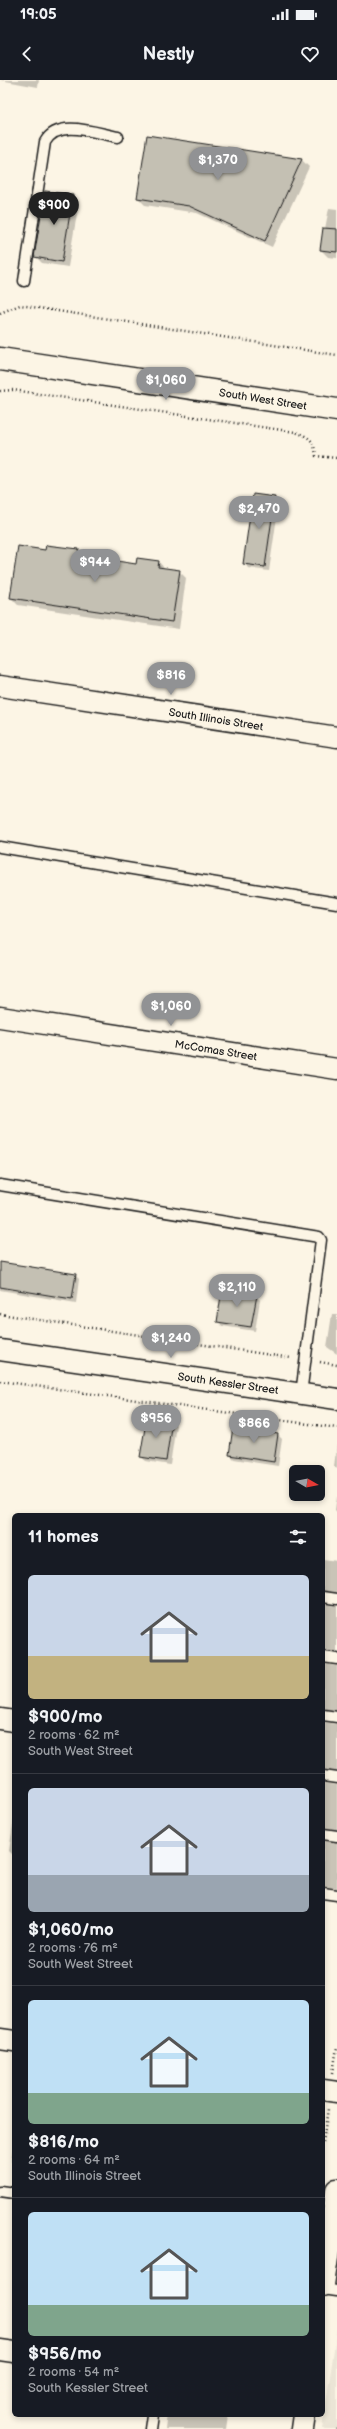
<!DOCTYPE html>
<meta charset="utf-8">
<style>
:root{--surface:#171b24;--page:#242831;--text:#f1f3f6;--muted:#9ea1a6;--line:#363941;--accent:#919294}
body{margin:0;font-family:"Balsamiq Sans",sans-serif;background:var(--page);color:var(--text);height:100vh;display:flex;flex-direction:column;font-size:15px;white-space:nowrap}
*{box-sizing:border-box;margin:0}
p{font-size:13px;color:var(--muted)}
.icon{flex:none;width:22px;height:22px;fill:none;stroke:currentColor;stroke-width:2;stroke-linecap:round;stroke-linejoin:round}
.map{position:relative;flex:1;overflow:hidden}
.side{position:absolute;left:12px;top:1433px;width:313px;height:904px;display:flex;flex-direction:column;background:var(--surface);border-radius:6px;box-shadow:0 2px 6px #0003}
.side>*{flex:none}
.needle{width:26px;rotate:99deg}
.controls{position:absolute;left:289px;top:1385px;display:grid;gap:8px}
.controls a{display:grid;place-items:center;width:36px;height:36px;border-radius:6px;background:var(--surface);box-shadow:0 2px 6px #0003;font-size:20px}
.price{position:absolute;translate:-50% -34px;padding:0 9px;border-radius:14px;background:var(--accent);color:#fff;font-size:13px;line-height:26px;filter:drop-shadow(0 1px 2px #0008)}
.price::after{content:'';position:absolute;left:50%;top:24px;width:12px;height:9px;margin-left:-6px;background:inherit;clip-path:polygon(0 0,100% 0,50% 100%)}
.price.selected{background:#222;color:#fff}
ul{padding:0;list-style:none}
li{display:grid;align-content:center;gap:8px;height:212px;padding:0 16px}
li+li{border-top:1px solid var(--line)}
li span{display:grid;place-items:center;height:124px;border-radius:6px;color:#555}
li>.icon{margin-inline-start:auto}
span .icon{width:72px;height:72px;fill:#fffc;stroke-width:1}
li b{font-size:17px}
h2{display:flex;justify-content:space-between;align-items:center;height:48px;padding:0 16px;font-size:17px}
.status{display:flex;justify-content:space-between;align-items:center;height:28px;padding:0 20px;background:var(--surface);direction:ltr}
.status svg{height:11px;fill:currentColor}
header{display:flex;justify-content:space-between;align-items:center;height:52px;padding:0 16px;background:var(--surface);font-size:18px;font-weight:800}
.map>svg:first-child{display:block}
.built{fill:#ebe5d6}
.shadow{fill:#0003}
.building{fill:#c4c0b3;stroke:#1c1c1c}
.lines{fill:none;stroke-linecap:round;stroke-linejoin:round}
.lane-casing{stroke:#1c1c1c;stroke-width:13}
.street-casing{stroke:#1c1c1c;stroke-width:23}
.secondary-casing{stroke:#1c1c1c;stroke-width:25}
.path{stroke:#1c1c1c;stroke-width:2.5;stroke-dasharray:1 3;stroke-linecap:butt}
.lane{stroke:#fcf5e5;stroke-width:10}
.street{stroke:#fcf5e5;stroke-width:20}
.secondary{stroke:#fcf5e5;stroke-width:22}
.labels{text-anchor:middle;stroke-width:4;stroke-linejoin:round;paint-order:stroke}
.street-label{font-size:11px;fill:#1c1c1c;stroke:#fcf5e5}
</style>
<div class="status"><b>19:05</b><svg viewBox="0 0 49 12"><path d="M0 12V9h3v3zM5 12V6h3v6zM10 12V3h3v9zM15 12V0h3v12zM26 1h20v11H26zM47 4h2v5h-2z"/></svg></div>
<header><svg class="icon" aria-label="back" viewBox="0 0 24 24"><path d="M15 5l-7 7 7 7"/></svg>Nestly<svg class="icon" aria-label="heart" viewBox="0 0 24 24"><path d="M12 20l-8-8c-3-5 5-10 8-4 3-6 11-1 8 4z"/></svg></header>
<div class="map">
<svg width="337" height="2349" viewBox="0 0 337 2349">
<rect width="100%" height="100%" fill="#fcf5e5"/>
<filter id="ink" filterUnits="userSpaceOnUse"><feTurbulence type="fractalNoise" baseFrequency=".025" numOctaves="2"/><feDisplacementMap in="SourceGraphic" scale="8" xChannelSelector="R" yChannelSelector="G"/><feConvolveMatrix kernelMatrix="1 2 1 2 8 2 1 2 1" color-interpolation-filters="sRGB"/></filter>
<g filter="url(#ink)">
<polygon class="built" points="337,2249 337,2349 322,2349 328,2310"/>
<g class="shadow">
<polygon points="0,0 39,0 38,7"/>
<polygon points="148,57 302,80 309,87 272,167 197,133 145,125 138,118"/>
<polygon points="46,112 73,116 79,122 68,187 42,183 36,177"/>
<polygon points="329,128 337,129 337,178 328,177 321,170"/>
<polygon points="254,415 275,418 279,423 269,491 248,488 244,483"/>
<polygon points="79,470 85,477 137,485 159,482 165,489 179,491 186,498 179,549 18,525 11,518 45,471"/>
<polygon points="0,1183 75,1195 79,1199 76,1223 0,1210"/>
<polygon points="256,1216 260,1220 255,1251 222,1246 218,1241"/>
<polygon points="332,1234 337,1234 337,1274 327,1267"/>
<polygon points="172,1340 176,1345 170,1385 146,1381 141,1377"/>
<polygon points="278,1355 282,1359 278,1386 234,1379 230,1375"/>
<polygon points="337,1364 337,1389 334,1386"/>
<polygon points="337,1416 337,1432 335,1430"/>
<polygon points="323,1479 337,1481 337,1517 323,1520"/>
<polygon points="323,1524 337,1526 337,1577 323,1580"/>
<polygon points="323,1584 337,1586 337,1635 323,1638"/>
<polygon points="323,1642 337,1644 337,1696 323,1699"/>
<polygon points="323,1703 337,1705 337,1754 323,1756"/>
<polygon points="14,1738 14,1776 9,1771"/>
<polygon points="323,1761 337,1762 337,1808 323,1806"/>
<polygon points="14,2062 14,2085 11,2081"/>
<polygon points="167,2335 228,2335 226,2349 165,2349"/>
</g>
<g class="building">
<polygon points="147,55 302,79 265,161 189,126 137,118"/>
<polygon points="45,111 73,115 62,182 34,177"/>
<polygon points="323,148 337,149 337,172 320,170"/>
<polygon points="253,414 275,417 265,487 243,484"/>
<polygon points="46,465 79,469 78,475 136,484 137,478 159,481 158,487 180,490 172,542 10,518 18,466 45,470"/>
<polygon points="0,1182 76,1194 72,1219 0,1207"/>
<polygon points="222,1209 257,1215 251,1247 217,1242"/>
<polygon points="147,1336 172,1340 166,1381 140,1377"/>
<polygon points="233,1347 278,1354 274,1382 229,1375"/>
</g>
<g class="lines">
<g class="lane-casing">
<g id="lane">
<path d="M 24,201 L 45,62 C 58,38 96,53 118,57"/>
<polyline points="0,767 337,823"/>
<polyline points="0,1105 319,1157 321,1160 301,1314"/>
<polyline points="323,1517 337,1519"/>
<polyline points="323,1577 337,1579"/>
<polyline points="323,1635 337,1637"/>
<polyline points="323,1696 337,1698"/>
<polyline points="323,1754 337,1756"/>
<polyline points="323,1813 337,1815"/>
<polyline points="0,2111 14,2113"/>
<polyline points="323,2209 337,2211"/>
<polyline points="150,2349 152,2335"/>
</g>
</g>
<g class="street-casing">
<g id="street">
<polyline points="0,606 337,657"/>
<polyline points="0,937 337,989"/>
<polyline points="0,1270 337,1319"/>
<polyline points="0,1639 14,1641"/>
<polyline points="0,1959 14,1961"/>
<polyline points="323,2010 337,2012"/>
<polyline points="0,2270 14,2272"/>
</g>
</g>
<g class="secondary-casing">
<g id="secondary">
<polyline points="0,279 337,330"/>
<polyline points="323,2205 337,2110"/>
<polyline points="302,2349 304,2335"/>
</g>
</g>
<g class="path">
<polyline points="0,233 20,225 337,275"/>
<path d="M 0,311 L 13,310 L 295,352 C 310,357 314,360 316,376 L 337,378"/>
<polyline points="0,1234 291,1278"/>
<polyline points="320,1282 337,1285"/>
<polyline points="0,1301 337,1348"/>
<polyline points="333,1993 337,1967"/>
<polyline points="323,2062 328,2029"/>
<polyline points="337,2349 337,2346"/>
</g>
<use href="#lane" class="lane"/>
<use href="#street" class="street"/>
<use href="#secondary" class="secondary"/>
</g>
</g>
<g class="labels">
<g class="street-label">
<text transform="translate(263 319) rotate(9)" y="4">South West Street</text>
<text transform="translate(216 639) rotate(9)" y="4">South Illinois Street</text>
<text transform="translate(216 970) rotate(9)" y="4">McComas Street</text>
<text transform="translate(228 1303) rotate(8)" y="4">South Kessler Street</text>
</g>
</g>
</svg>
<div class="controls">
<a><svg class="needle" viewBox="-14 -14 28 28"><path d="M0-13l5 13h-10z" fill="#e53935"/><path d="M0 13l5-13h-10z" fill="#9ea1a6"/></svg></a>
</div>
<b class="price" style="left:218px;top:101px">$1,370</b>
<b class="price selected" style="left:54px;top:146px">$900</b>
<b class="price" style="left:166px;top:321px">$1,060</b>
<b class="price" style="left:259px;top:450px">$2,470</b>
<b class="price" style="left:95px;top:503px">$944</b>
<b class="price" style="left:171px;top:616px">$816</b>
<b class="price" style="left:171px;top:947px">$1,060</b>
<b class="price" style="left:237px;top:1228px">$2,110</b>
<b class="price" style="left:171px;top:1279px">$1,240</b>
<b class="price" style="left:156px;top:1359px">$956</b>
<b class="price" style="left:254px;top:1364px">$866</b>
<section class="side">
<h2>11 homes<svg class="icon" aria-label="filters" viewBox="0 0 24 24"><path d="M4 7h16M4 17h16"/><circle cx="9" cy="7" r="2"/><circle cx="15" cy="17" r="2"/></svg></h2>
<ul>
<li><span style="background:linear-gradient(#c9d6e8 65%,#c2b280 0)"><svg class="icon" aria-label="home" viewBox="0 0 24 24"><path d="M3 11l9-7 9 7M6 9v11h12V9"/></svg></span><div><b>$900/mo</b><p>2 rooms · 62 m²</p><p>South West Street</p></div></li>
<li><span style="background:linear-gradient(#c9d6e8 70%,#9aa5b1 0)"><svg class="icon" aria-label="home" viewBox="0 0 24 24"><path d="M3 11l9-7 9 7M6 9v11h12V9"/></svg></span><div><b>$1,060/mo</b><p>2 rooms · 76 m²</p><p>South West Street</p></div></li>
<li><span style="background:linear-gradient(#bfe0f5 75%,#7fa58c 0)"><svg class="icon" aria-label="home" viewBox="0 0 24 24"><path d="M3 11l9-7 9 7M6 9v11h12V9"/></svg></span><div><b>$816/mo</b><p>2 rooms · 64 m²</p><p>South Illinois Street</p></div></li>
<li><span style="background:linear-gradient(#bfe0f5 75%,#7fa58c 0)"><svg class="icon" aria-label="home" viewBox="0 0 24 24"><path d="M3 11l9-7 9 7M6 9v11h12V9"/></svg></span><div><b>$956/mo</b><p>2 rooms · 54 m²</p><p>South Kessler Street</p></div></li>
</ul>
</section>
</div>
